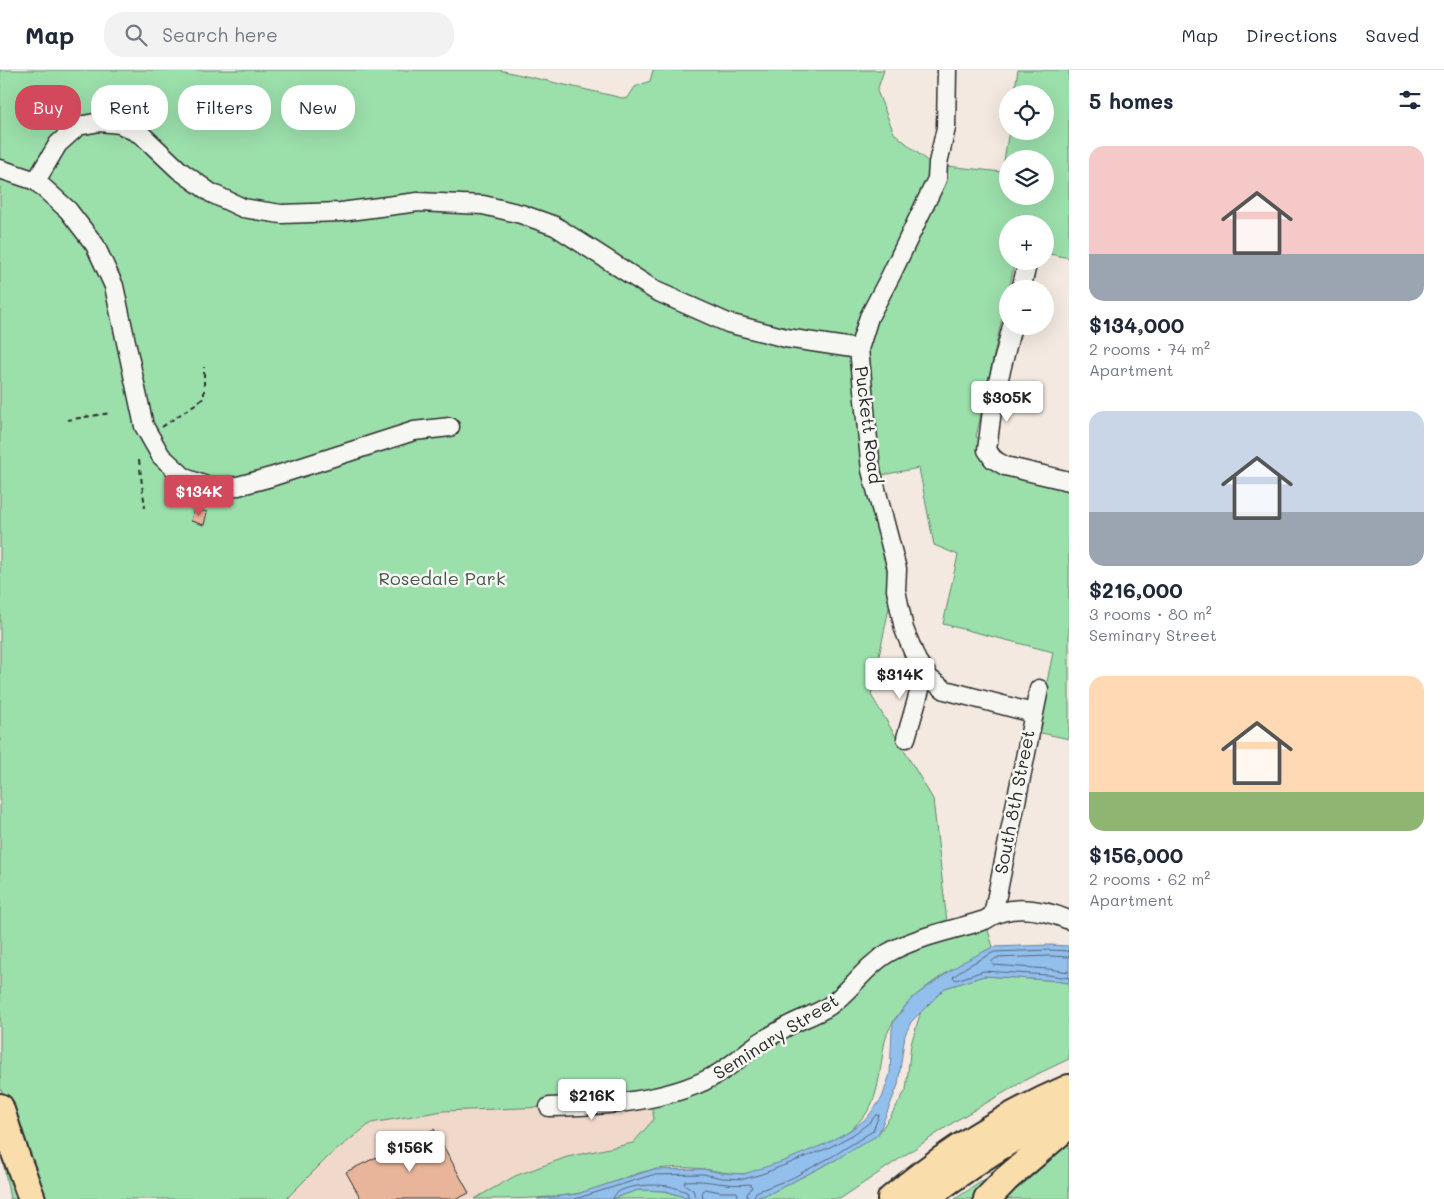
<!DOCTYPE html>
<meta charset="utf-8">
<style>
:root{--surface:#fff;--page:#f2f2f3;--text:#1f2937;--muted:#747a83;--line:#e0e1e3;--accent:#d1495b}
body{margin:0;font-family:Mali,sans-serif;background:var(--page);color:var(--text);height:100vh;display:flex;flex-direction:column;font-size:19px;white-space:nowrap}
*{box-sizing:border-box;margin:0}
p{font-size:16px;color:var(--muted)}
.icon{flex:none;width:28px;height:28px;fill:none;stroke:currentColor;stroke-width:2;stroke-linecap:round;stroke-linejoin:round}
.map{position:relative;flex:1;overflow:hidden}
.panel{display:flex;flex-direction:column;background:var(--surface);width:375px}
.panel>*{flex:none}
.banner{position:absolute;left:15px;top:15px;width:475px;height:45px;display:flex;gap:10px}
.controls{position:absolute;left:999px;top:15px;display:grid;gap:10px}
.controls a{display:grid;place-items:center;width:55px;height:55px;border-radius:50%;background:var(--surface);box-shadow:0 5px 20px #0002;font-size:25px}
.price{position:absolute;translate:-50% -42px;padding:0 11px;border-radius:5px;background:#fff;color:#222;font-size:16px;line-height:32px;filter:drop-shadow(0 1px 2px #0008)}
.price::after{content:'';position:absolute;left:50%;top:30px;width:15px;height:11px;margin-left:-8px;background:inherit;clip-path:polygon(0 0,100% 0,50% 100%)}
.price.selected{background:var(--accent);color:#fff}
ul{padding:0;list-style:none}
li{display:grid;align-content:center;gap:10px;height:265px;padding:0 20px}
li span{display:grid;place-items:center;height:155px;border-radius:15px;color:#555}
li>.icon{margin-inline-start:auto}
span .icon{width:90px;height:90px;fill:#fffc;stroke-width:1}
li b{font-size:21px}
h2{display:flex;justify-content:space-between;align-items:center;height:60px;padding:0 20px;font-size:21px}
.chip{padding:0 18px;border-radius:20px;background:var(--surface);box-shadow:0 5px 20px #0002;font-size:18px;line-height:45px}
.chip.selected{background:var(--accent);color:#fff}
header{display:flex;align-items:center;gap:30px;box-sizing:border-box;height:70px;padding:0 25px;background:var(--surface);border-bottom:1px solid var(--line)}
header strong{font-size:24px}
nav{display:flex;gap:28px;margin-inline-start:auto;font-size:18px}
.search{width:350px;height:45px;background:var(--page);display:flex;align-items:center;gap:12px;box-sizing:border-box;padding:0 18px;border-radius:20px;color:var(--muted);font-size:19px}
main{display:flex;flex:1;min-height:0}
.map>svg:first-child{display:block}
.built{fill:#f0d9cb}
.green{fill:#9bdfab;stroke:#63856b;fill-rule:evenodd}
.water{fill:#93bfed;stroke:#69849f}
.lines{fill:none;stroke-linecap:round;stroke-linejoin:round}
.shore{stroke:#556679;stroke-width:1}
.building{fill:#e8b59a;stroke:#2b2b2b}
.minor-casing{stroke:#2b2b2b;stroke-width:21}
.highway-casing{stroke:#2b2b2b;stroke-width:30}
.path{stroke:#2b2b2b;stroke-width:2;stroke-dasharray:5 4;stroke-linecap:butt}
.minor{stroke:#f6f6f2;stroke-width:18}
.highway{stroke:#f9ddab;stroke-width:26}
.labels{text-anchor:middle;stroke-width:5;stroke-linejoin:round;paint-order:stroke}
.street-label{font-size:18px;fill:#2b2b2b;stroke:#f6f6f2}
.park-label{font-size:18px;fill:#47584b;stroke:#f6f6f2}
</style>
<header>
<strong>Map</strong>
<div class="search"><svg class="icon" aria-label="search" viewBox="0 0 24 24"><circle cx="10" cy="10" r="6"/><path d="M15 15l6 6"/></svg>Search here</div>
<nav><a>Map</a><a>Directions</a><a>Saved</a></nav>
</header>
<main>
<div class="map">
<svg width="1069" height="1129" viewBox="0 0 1069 1129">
<rect width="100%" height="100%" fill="#f3e9e0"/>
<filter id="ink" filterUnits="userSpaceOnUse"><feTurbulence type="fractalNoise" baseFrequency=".02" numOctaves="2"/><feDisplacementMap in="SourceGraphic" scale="10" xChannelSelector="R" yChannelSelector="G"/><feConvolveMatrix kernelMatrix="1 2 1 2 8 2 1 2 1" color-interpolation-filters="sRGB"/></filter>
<g filter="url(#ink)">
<polygon class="built" points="649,1018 654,1049 633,1073 567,1087 515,1106 474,1129 288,1129 288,1127 329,1086 371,1053 443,1041"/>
<g class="green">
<path d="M 0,0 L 499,0 L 627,29 L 635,17 L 650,11 L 653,0 L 884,0 L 877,21 L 894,63 L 938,100 L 869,247 L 862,314 L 897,499 L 871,625 L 933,729 L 948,861 L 985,850 L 993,877 C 956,896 895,928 885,971 C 880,994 880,1025 866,1044 C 861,1049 856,1056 850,1060 C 833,1073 763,1103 742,1104 C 729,1104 717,1101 704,1099 C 688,1097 667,1097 651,1100 C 626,1105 601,1119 575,1124 C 542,1129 508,1129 474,1129 L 515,1106 L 567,1087 L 633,1073 L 654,1049 L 650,1027 L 549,1037 L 443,1041 L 371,1053 L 329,1086 L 288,1127 L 288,1129 L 46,1129 L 0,1017 Z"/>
<path d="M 1018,0 L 1069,0 L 1069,188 L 1045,183 L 1045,154 L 1008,154 L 1008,191 L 1015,191 L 1009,219 L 1008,219 L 1007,225 L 976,367 L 996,376 L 1006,386 L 1069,401 L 1069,669 L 1037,662 L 1053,582 L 943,554 L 958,485 L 934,475 L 919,398 L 882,405 L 878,387 L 867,281 L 873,255 L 946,113 L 947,96 L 1002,102 L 1009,61 L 1045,61 L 1045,24 L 1014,24 ZM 1008,89 L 1045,89 L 1045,126 L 1008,126 Z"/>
<polygon points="984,906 1048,910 1069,913 1069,989 1029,1008 957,1050 840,1129 751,1129 769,1124 835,1090 878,1064 890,1047 906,1020 911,974 921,941 945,918"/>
<polygon points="1069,1070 1069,1129 997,1129"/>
<polygon points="2,1086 26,1129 10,1129"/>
<polygon points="999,1100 976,1129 955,1129"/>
<polygon points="638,1120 665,1121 690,1129 611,1129"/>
</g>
<polygon class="water" points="1050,875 1069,876 1069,913 1048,910 984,906 945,918 911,952 905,965 903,978 898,1015 878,1065 835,1090 769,1124 751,1129 690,1129 666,1121 638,1120 611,1129 537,1129 577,1124 651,1100 703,1099 722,1103 744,1104 784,1091 825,1074 851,1060 867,1048 882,1028 890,1004 892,959 894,951 912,928 963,892 993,877"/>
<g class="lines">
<g class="shore">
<polyline points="1069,881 1050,880 994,882 966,897 953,907 956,910 984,901 1048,905 1069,908"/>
<polyline points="1069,887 1050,886 996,888 991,892 993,895 1048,899 1069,902"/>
<polyline points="575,1129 652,1105 703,1104 722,1108 744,1109 762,1104 828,1078 854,1064 870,1052 876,1045 879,1045 873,1061 833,1086 792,1108 756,1122 753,1129"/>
<path d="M 613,1129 C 615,1114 656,1114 668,1116 C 674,1117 681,1120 687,1122 L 689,1129"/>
<path d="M 696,1129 L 693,1120 L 684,1114 L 685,1111 C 707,1109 728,1117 750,1114 L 752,1117 L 747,1124 L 747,1129"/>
<polyline points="703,1129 702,1121 705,1119 721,1122 737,1122 739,1129"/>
</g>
</g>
<g class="building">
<polygon points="194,439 207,442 204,455 191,451"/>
<polygon points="434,1059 469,1123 457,1129 361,1129 346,1102"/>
</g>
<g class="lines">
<g class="minor-casing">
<g id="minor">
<polyline points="947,0 946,58 938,93 937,109 891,205 869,247 859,279 871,400 897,499 896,520 904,559 917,591 930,609 945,620 1033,643"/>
<polyline points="0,99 36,111 58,74 78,56 100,52 120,54 142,65 179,100 211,123 243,138 281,144 341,142 418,132 483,135 521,144 555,156 656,221 728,253 786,268 859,279"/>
<polyline points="36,111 68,140 95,175 114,216 144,356 161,386 185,408 209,417 238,416 271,407 414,361 450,357"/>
<polyline points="1021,219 1028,191"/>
<polyline points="1012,256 993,332 987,380 993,389 1005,396 1069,411"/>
<polyline points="906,668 925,602"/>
<polyline points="993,845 1039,619"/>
<path d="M 549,1037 C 601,1036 666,1032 712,1007 C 728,999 741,986 755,976 C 763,970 772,965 781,960 C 796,950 814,946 829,936 C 851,921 864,897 888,883 C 915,867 954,860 985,850 C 1010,833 1042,839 1069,850"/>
</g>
</g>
<g class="highway-casing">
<g id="highway">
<polyline points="0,1037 15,1083 32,1129"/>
<path d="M 891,1129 C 945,1083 1004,1046 1069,1018"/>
<path d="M 924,1129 C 970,1095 1017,1063 1069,1040"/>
<polyline points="987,1129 1006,1109 1069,1055"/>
</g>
</g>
<g class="path">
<polyline points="67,350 110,343"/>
<polyline points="162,357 204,328 204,297"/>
<polyline points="139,390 145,438"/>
<polyline points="200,440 203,430"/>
</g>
<use href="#minor" class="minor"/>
<use href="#highway" class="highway"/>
</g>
</g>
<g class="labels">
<g class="street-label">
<text transform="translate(868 355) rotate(83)" y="6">Puckett Road</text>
<text transform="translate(1015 732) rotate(-79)" y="6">South 8th Street</text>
<text transform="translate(776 967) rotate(-32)" y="6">Seminary Street</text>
</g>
<g class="park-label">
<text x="442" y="515">Rosedale Park</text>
</g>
</g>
</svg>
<div class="controls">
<a><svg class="icon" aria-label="locate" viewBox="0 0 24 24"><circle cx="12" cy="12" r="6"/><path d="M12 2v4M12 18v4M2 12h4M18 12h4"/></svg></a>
<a><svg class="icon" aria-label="layers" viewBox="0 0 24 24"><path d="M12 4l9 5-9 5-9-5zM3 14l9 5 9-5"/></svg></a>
<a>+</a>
<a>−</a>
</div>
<b class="price" style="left:1007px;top:353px">$305K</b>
<b class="price selected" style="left:199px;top:447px">$134K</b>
<b class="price" style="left:900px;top:630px">$314K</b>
<b class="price" style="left:592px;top:1051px">$216K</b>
<b class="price" style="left:410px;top:1103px">$156K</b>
<div class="banner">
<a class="chip selected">Buy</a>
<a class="chip">Rent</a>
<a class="chip">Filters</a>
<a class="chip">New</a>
</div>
</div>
<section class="panel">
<h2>5 homes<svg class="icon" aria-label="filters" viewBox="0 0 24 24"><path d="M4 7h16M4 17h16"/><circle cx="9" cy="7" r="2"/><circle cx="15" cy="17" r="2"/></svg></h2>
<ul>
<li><span style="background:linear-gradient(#f6c9c9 70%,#9aa5b1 0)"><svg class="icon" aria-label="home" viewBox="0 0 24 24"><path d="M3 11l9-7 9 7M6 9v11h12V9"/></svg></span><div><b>$134,000</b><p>2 rooms · 74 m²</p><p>Apartment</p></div></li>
<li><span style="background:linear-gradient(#c9d6e8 65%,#9aa5b1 0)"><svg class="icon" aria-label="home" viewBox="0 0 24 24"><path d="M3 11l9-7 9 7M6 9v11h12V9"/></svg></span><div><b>$216,000</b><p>3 rooms · 80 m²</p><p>Seminary Street</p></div></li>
<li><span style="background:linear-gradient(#ffd9b3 75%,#8fb573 0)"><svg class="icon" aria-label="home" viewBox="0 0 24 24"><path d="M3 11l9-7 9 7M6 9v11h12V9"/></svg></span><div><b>$156,000</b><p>2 rooms · 62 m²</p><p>Apartment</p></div></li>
</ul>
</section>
</main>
